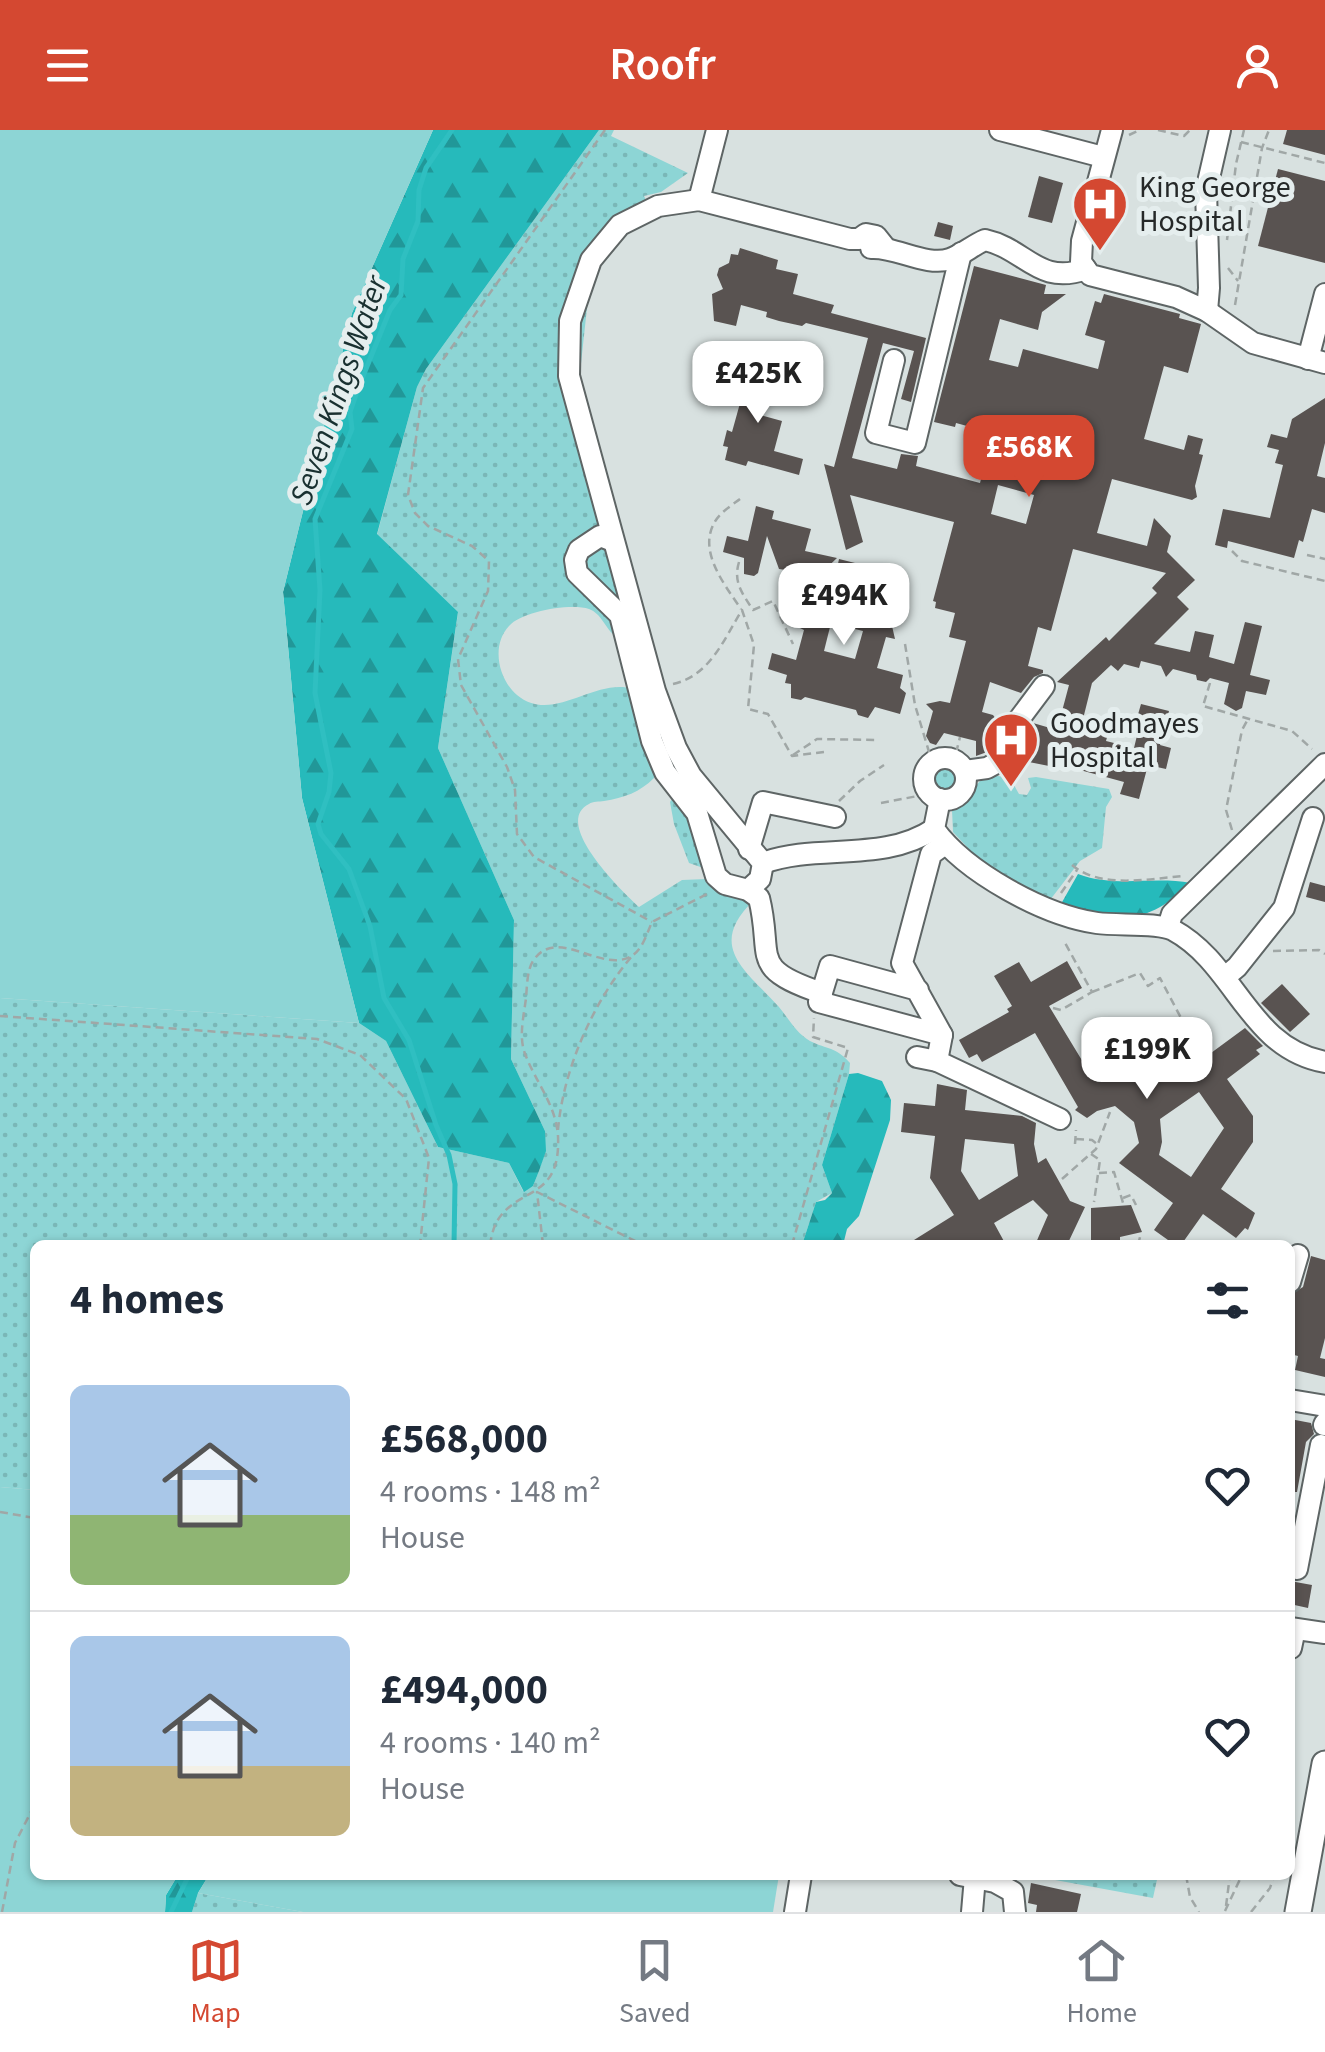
<!DOCTYPE html>
<meta charset="utf-8">
<style>
:root{--surface:#fff;--page:#f2f2f3;--text:#1f2937;--muted:#747a83;--line:#e0e1e3;--accent:#d44831}
body{margin:0;font-family:"Source Sans 3",sans-serif;background:var(--page);color:var(--text);height:100vh;display:flex;flex-direction:column;font-size:38px;white-space:nowrap}
*{box-sizing:border-box;margin:0}
p{font-size:32px;color:var(--muted)}
.icon{flex:none;width:55px;height:55px;fill:none;stroke:currentColor;stroke-width:2;stroke-linecap:round;stroke-linejoin:round}
.map{position:relative;flex:1;overflow:hidden}
.drawer{position:absolute;left:30px;top:1110px;width:1265px;height:640px;display:flex;flex-direction:column;background:var(--surface);border-radius:15px;box-shadow:0 2px 8px #0004}
.drawer>*{flex:none}
.price{position:absolute;translate:-50% -85px;padding:0 22px;border-radius:20px;background:#fff;color:#222;font-size:32px;line-height:65px;filter:drop-shadow(0 2px 5px #0008)}
.price::after{content:'';position:absolute;left:50%;top:60px;width:30px;height:22px;margin-left:-15px;background:inherit;clip-path:polygon(0 0,100% 0,50% 100%)}
.price.on{background:var(--accent);color:#fff}
ul{padding:0;list-style:none}
li{display:flex;align-items:center;gap:30px;height:250px;padding:0 40px}
li+li{border-top:2px solid var(--line)}
li span{display:grid;place-items:center;flex:none;width:280px;height:200px;border-radius:15px;color:#555}
li>.icon{margin-inline-start:auto}
span .icon{width:120px;height:120px;fill:#fffc;stroke-width:1}
li b{font-size:42px}
h2{display:flex;justify-content:space-between;align-items:center;height:120px;padding:0 40px;font-size:42px}
header{display:flex;justify-content:space-between;align-items:center;height:130px;padding:0 40px;background:var(--accent);color:#fff;font-size:45px;font-weight:600}
.menu{display:flex;justify-content:space-around;align-items:center;height:140px;border-top:2px solid var(--line);background:var(--surface);font-size:28px;color:var(--muted)}
.menu a{display:grid;justify-items:center;gap:5px}
.menu .on{color:var(--accent)}
.map>svg:first-child{display:block}
.grass{fill:url(#grass-dots)}
.forest{fill:url(#forest-firs)}
.park{fill:#8dd5d5}
.lines{fill:none;stroke-linecap:round;stroke-linejoin:round}
.stream{stroke:#2fbfc1;stroke-width:5}
.building{fill:#595351;fill-rule:evenodd}
.minor-casing{stroke:#5e6565;stroke-width:24}
.major-casing{stroke:#5e6565;stroke-width:29}
.path{stroke:#a0a7a6;stroke-width:2.5;stroke-dasharray:8 5;stroke-linecap:butt}
.minor{stroke:#fff;stroke-width:20}
.major{stroke:#fff;stroke-width:25}
.labels{text-anchor:middle;stroke-width:10;stroke-linejoin:round;paint-order:stroke}
.poi-label{font-size:30px;fill:#252828;stroke:#e5eeee;text-anchor:start}
.water-label{font-size:32px;font-style:italic;fill:#193030;stroke:#e5eeee}
</style>
<header><svg class="icon" aria-label="menu" viewBox="0 0 24 24"><path d="M4 6h16M4 12h16M4 18h16"/></svg>Roofr<svg class="icon" aria-label="person" viewBox="0 0 24 24"><circle cx="12" cy="8" r="4"/><path d="M4 21q1-7 8-7t8 7"/></svg></header>
<div class="map">
<svg width="1325" height="1782" viewBox="0 0 1325 1782">
<defs>
<pattern id="grass-dots" width="8" height="8" patternUnits="userSpaceOnUse" patternTransform="scale(2.5)"><rect width="8" height="8" fill="#8dd5d5"/><path d="M2 2h.1M6 6h.1" fill="none" stroke="#7ab7b7" stroke-width="1.8" stroke-linecap="round"/></pattern>
<pattern id="forest-firs" width="22" height="20" patternUnits="userSpaceOnUse" patternTransform="scale(2.5)"><rect width="22" height="20" fill="#26babb"/><path d="M5 1l3.5 6h-7zM16 11l3.5 6h-7z" fill="#219798"/></pattern>
</defs>
<rect width="100%" height="100%" fill="#d8e1e0"/>
<g class="grass">
<path d="M 599,0 L 614,0 L 611,6 L 688,43 L 661,62 L 644,66 L 653,86 L 622,99 L 590,150 L 579,252 L 624,415 L 606,421 C 618,450 626,477 615,506 C 606,499 601,483 589,479 C 571,473 522,481 509,496 C 491,515 498,549 517,565 C 553,595 594,547 633,559 L 655,630 L 654,648 C 640,662 624,668 604,671 C 599,672 593,671 589,674 C 551,693 623,762 639,777 L 682,750 L 707,749 L 754,770 C 705,817 747,841 779,877 C 789,889 796,903 810,911 C 828,920 835,916 850,933 L 849,944 L 822,1035 L 832,1063 L 816,1072 L 802,1115 L 35,1115 L 35,1360 L 0,1357 L 0,868 L 359,893 L 386,911 L 438,1017 L 509,1033 L 523,1061 L 533,1056 L 539,1041 L 545,1022 L 545,1001 L 511,929 L 514,790 L 438,618 L 458,483 L 377,405 L 417,257 L 426,239 Z"/>
<circle cx="945" cy="649" r="15"/>
<polygon points="992,645 1010,648 1019,664 1027,665 1031,658 1028,648 1036,647 1109,659 1112,667 1106,677 1102,718 1080,731 1050,770 982,733 953,702 952,680 983,648"/>
<polygon points="675,665 682,668 709,740 689,733 674,694 670,672"/>
<polygon points="1028,1745 1158,1745 1153,1768"/>
<polygon points="198,1763 303,1782 192,1782"/>
</g>
<g class="forest">
<polygon points="433,0 599,0 426,239 417,257 377,404 458,482 438,618 514,790 511,929 545,1001 546,1021 539,1041 533,1056 524,1062 509,1033 438,1017 386,911 359,893 302,668 283,462 352,183"/>
<path d="M 1078,744 C 1115,758 1153,746 1191,753 C 1145,797 1119,792 1061,774 Z"/>
<polygon points="858,943 882,951 891,970 890,990 859,1086 847,1099 843,1115 802,1115 816,1072 825,1070 832,1063 822,1035 849,944"/>
<polygon points="178,1745 209,1745 198,1763 192,1782 165,1782 166,1765"/>
</g>
<g class="park">
<polygon points="0,0 433,0 352,183 283,462 302,668 359,893 0,868"/>
<polygon points="0,1357 35,1360 35,1745 178,1745 166,1765 165,1782 0,1782"/>
<polygon points="209,1745 779,1745 773,1782 303,1782 198,1763"/>
</g>
<g class="lines">
<g class="stream">
<polyline points="452,0 426,38 419,60 418,91 403,129 401,165 390,180 359,256 350,282 352,299 315,389 320,460 315,563 331,643 329,662 318,694 321,704 349,739 370,796 384,868 409,910 436,995 449,1025 455,1054 454,1115"/>
<polyline points="171,1782 189,1745"/>
</g>
</g>
<g class="building">
<polygon points="1287,0 1325,0 1325,25 1283,14"/>
<polygon points="1278,39 1325,51 1325,133 1258,116"/>
<polygon points="1039,46 1063,53 1052,93 1028,87"/>
<polygon points="938,92 953,96 950,110 934,106"/>
<path d="M 740,118 L 778,130 L 776,139 L 798,144 L 793,164 L 834,175 L 831,183 L 926,208 L 911,272 L 901,269 L 914,221 L 883,213 L 852,328 L 897,339 L 901,324 L 918,326 L 916,336 L 980,353 L 993,303 L 956,293 L 955,297 L 934,292 L 974,136 L 1046,155 L 1044,164 L 1066,164 L 1042,182 L 1038,200 L 1000,189 L 989,230 L 1018,237 L 1023,219 L 1098,239 L 1105,211 L 1085,205 L 1095,171 L 1101,173 L 1104,164 L 1180,184 L 1179,188 L 1201,194 L 1188,243 L 1164,236 L 1144,309 L 1184,320 L 1188,305 L 1203,309 L 1199,324 L 1203,325 L 1195,356 L 1197,367 L 1192,370 L 1112,349 L 1097,403 L 1147,416 L 1154,388 L 1171,406 L 1167,422 L 1195,450 L 1177,467 L 1189,479 L 1154,514 L 1190,522 L 1195,501 L 1214,505 L 1209,527 L 1234,534 L 1245,492 L 1262,496 L 1250,545 L 1270,550 L 1266,565 L 1246,561 L 1242,578 L 1236,581 L 1224,574 L 1229,553 L 1210,548 L 1206,552 L 1197,550 L 1196,545 L 1173,539 L 1166,547 L 1161,536 L 1141,531 L 1139,538 L 1124,534 L 1118,541 L 1111,535 L 1092,553 L 1083,589 L 1110,596 L 1106,611 L 1134,618 L 1141,589 L 1137,588 L 1141,574 L 1169,581 L 1160,615 L 1171,618 L 1166,639 L 1148,635 L 1139,669 L 1120,664 L 1124,652 L 1058,634 L 1054,637 L 1014,629 L 1023,607 L 1033,593 L 1057,600 L 1069,555 L 1057,552 L 1106,507 L 1109,511 L 1157,463 L 1152,458 L 1166,443 L 1073,419 L 1051,501 L 1038,497 L 1028,536 L 1043,540 L 1043,543 L 1034,547 L 1021,563 L 990,552 L 982,582 L 993,585 L 999,593 L 994,596 L 987,622 L 976,626 L 976,611 L 944,603 L 936,615 L 930,613 L 926,606 L 933,581 L 926,574 L 940,571 L 950,573 L 966,511 L 949,507 L 955,483 L 935,478 L 936,472 L 933,471 L 954,392 L 850,365 L 863,412 L 846,420 L 824,334 L 834,337 L 868,208 L 806,193 L 802,196 L 779,191 L 766,187 L 767,182 L 741,175 L 736,196 L 714,191 L 712,164 L 723,159 L 717,145 L 719,138 L 729,133 L 731,124 L 738,125 ZM 998,355 L 1034,365 L 1026,394 L 991,384 Z"/>
<polygon points="742,233 784,244 780,258 768,255 760,285 782,291 774,321 803,329 799,345 748,331 746,336 725,330 728,317 723,316 727,300 732,302 747,248 739,246"/>
<polygon points="1325,268 1325,313 1317,346 1325,348 1325,383 1312,379 1303,412 1299,410 1294,428 1228,411 1227,418 1215,415 1223,379 1270,388 1283,335 1275,333 1279,320 1267,317 1271,304 1287,308 1292,289"/>
<polygon points="756,376 774,381 772,389 811,399 805,421 837,428 816,448 807,443 779,439 767,406 758,443 754,446 744,444 744,428 723,422 727,406 748,411"/>
<path d="M 839,429 L 859,434 L 864,452 L 881,448 L 895,509 L 886,507 L 877,538 L 903,545 L 900,558 L 906,563 L 900,584 L 875,577 L 868,588 L 858,585 L 856,580 L 805,567 L 801,570 L 791,568 L 791,554 L 785,553 L 787,545 L 768,539 L 772,523 L 796,530 L 804,500 L 788,492 L 793,475 L 797,476 L 798,470 L 829,477 ZM 831,493 L 863,501 L 855,529 L 824,521 Z"/>
<polygon points="1310,752 1325,756 1325,772 1306,767"/>
<path d="M 1067,831 L 1082,858 L 1049,876 L 1086,937 L 1117,940 L 1117,945 L 1149,957 L 1180,936 L 1162,912 L 1189,893 L 1211,923 L 1245,898 L 1263,916 L 1256,920 L 1260,924 L 1227,949 L 1253,986 L 1253,1012 L 1221,1059 L 1255,1083 L 1248,1100 L 1245,1098 L 1236,1108 L 1203,1084 L 1181,1115 L 1175,1115 L 1154,1100 L 1173,1073 L 1119,1033 L 1139,1013 L 1134,992 L 1115,976 L 1097,981 L 1087,988 L 1075,980 L 1078,977 L 1035,903 L 982,932 L 977,924 L 969,928 L 959,910 L 1009,882 L 1007,879 L 1012,876 L 994,846 L 1019,832 L 1031,852 ZM 1199,962 L 1224,998 L 1191,1047 L 1159,1025 L 1162,1012 L 1160,989 Z"/>
<polygon points="1282,854 1310,884 1290,902 1261,873"/>
<path d="M 937,954 L 967,960 L 965,980 L 1022,986 L 1036,993 L 1034,1014 L 1038,1033 L 1046,1028 L 1070,1071 L 1085,1077 L 1067,1115 L 1035,1115 L 1048,1085 L 1033,1070 L 994,1093 L 1006,1115 L 906,1115 L 954,1085 L 930,1048 L 935,1006 L 901,1002 L 904,973 L 935,976 ZM 965,1009 L 1014,1014 L 1018,1046 L 979,1070 L 961,1041 Z"/>
<polygon points="1131,1075 1142,1102 1120,1107 1120,1115 1091,1115 1091,1078"/>
<polygon points="1311,1126 1325,1130 1325,1208 1320,1228 1325,1229 1325,1247 1295,1240 1298,1226 1290,1224 1290,1165 1303,1157"/>
<polygon points="1290,1289 1311,1293 1314,1304 1306,1312 1297,1362 1290,1362"/>
<polygon points="1290,1451 1312,1455 1308,1478 1290,1474"/>
<polygon points="1031,1753 1081,1764 1077,1782 1036,1782 1037,1775 1028,1773"/>
</g>
<g class="lines">
<g class="minor-casing">
<g id="minor">
<polyline points="1000,0 1103,27"/>
<polyline points="1112,0 1082,111 1081,132 1090,145 1176,167 1207,181 1253,213 1325,233"/>
<polyline points="699,70 717,0"/>
<path d="M 871,118 C 895,116 926,137 950,129 C 962,125 973,115 985,110 C 1026,119 1038,156 1086,139"/>
<polyline points="1207,181 1209,158 1206,61 1220,0"/>
<polyline points="1308,229 1325,164"/>
<polyline points="894,230 876,303 915,313 961,123"/>
<path d="M 613,411 L 600,406 L 579,420 L 575,430 L 577,443 L 620,485 L 652,611 L 665,642 L 697,683 L 716,746 L 725,754 L 748,760 L 759,768 C 774,828 747,838 822,863"/>
<circle cx="945" cy="649" r="21"/>
<polyline points="965,641 987,638 998,632 1011,600 1044,556"/>
<path d="M 940,669 L 934,699 C 966,743 1044,785 1097,793 C 1117,796 1158,792 1173,800 C 1236,834 1248,918 1325,932"/>
<polyline points="749,719 763,672 835,687"/>
<path d="M 763,733 C 817,713 883,733 934,699"/>
<polyline points="748,760 760,749 763,733 691,646 676,618 655,561 569,246 570,191 591,130 620,95 658,76 699,70 850,109 859,109 866,104 876,106 884,116"/>
<polyline points="1168,797 1172,784 1325,634"/>
<polyline points="1225,847 1237,837 1284,778 1313,688"/>
<polyline points="918,860 830,836 819,872 942,905 902,833 931,724 945,714"/>
<polyline points="942,905 937,931 1060,989"/>
<polyline points="917,927 937,931"/>
<polyline points="1290,1152 1298,1125"/>
<polyline points="1290,1270 1325,1276"/>
<polyline points="1324,1295 1325,1293"/>
<polyline points="1297,1439 1321,1315"/>
<polyline points="1290,1498 1325,1503"/>
<polyline points="1291,1518 1295,1499"/>
<polyline points="960,1745 995,1752 1013,1762 1015,1782"/>
<polyline points="795,1782 801,1745"/>
<polyline points="972,1782 975,1747"/>
</g>
</g>
<g class="major-casing">
<polyline id="major" points="1298,1782 1325,1634"/>
</g>
<g class="path">
<polyline points="605,0 423,258 408,365 415,383 428,396 472,416 489,431 488,461 458,529 461,555 507,637 515,660 517,704 534,727 652,792"/>
<polyline points="1158,0 1184,6 1190,0"/>
<polyline points="1129,5 1140,0"/>
<polyline points="1241,12 1325,33"/>
<polyline points="1227,110 1236,34 1244,0"/>
<polyline points="1228,138 1238,151"/>
<polyline points="1235,175 1262,18 1269,0"/>
<path d="M 740,369 C 732,375 721,382 716,390 C 696,420 725,455 741,479"/>
<polyline points="1232,421 1242,431 1325,451"/>
<polyline points="1307,425 1325,429"/>
<path d="M 739,432 C 733,452 742,463 753,480 L 773,471 L 793,514"/>
<polyline points="905,514 915,575 932,632"/>
<polyline points="1210,553 1203,576 1292,601 1312,619"/>
<path d="M 673,554 C 710,546 724,509 742,480 L 754,515 L 748,579 L 768,584 L 792,626 L 824,622"/>
<polyline points="956,623 960,607"/>
<polyline points="793,625 817,609 875,610"/>
<polyline points="839,671 860,651 884,635"/>
<polyline points="881,673 923,665"/>
<polyline points="1232,700 1226,680 1242,600 1248,589"/>
<path d="M 1072,735 C 1100,759 1149,749 1182,746"/>
<polyline points="1061,763 1077,740"/>
<polyline points="1273,821 1319,820 1325,824"/>
<polyline points="1092,862 1140,843 1148,856 1160,848 1181,888"/>
<polyline points="1053,878 1061,880 1092,862 1064,811"/>
<polyline points="0,886 317,909 360,925 406,969 429,1028 420,1115"/>
<path d="M 558,1000 C 563,940 593,872 632,826"/>
<polyline points="1076,1009 1092,1010 1097,1014"/>
<polyline points="1075,1014 1076,1000"/>
<polyline points="1091,1024 1100,1030 1094,1072"/>
<polyline points="1099,1043 1114,1042 1123,1073"/>
<polyline points="1062,1049 1096,1019 1110,982"/>
<polyline points="1123,1068 1131,1065 1136,1075"/>
<path d="M 490,1115 C 491,1108 493,1099 496,1093 C 517,1055 561,1072 558,1006 C 556,974 534,950 524,921 C 519,904 524,885 526,868 C 527,857 527,840 533,831 C 557,794 603,846 633,825 C 643,818 647,803 652,792 L 707,764"/>
<polyline points="543,1115 537,1062 643,1115"/>
<polyline points="792,1115 848,918 813,907 814,888"/>
<polyline points="1122,1115 1131,1115"/>
<polyline points="1138,1115 1140,1107"/>
<polyline points="1159,1115 1160,1112"/>
<polyline points="0,1382 35,1388"/>
<polyline points="1186,1745 1190,1767 1199,1782"/>
<polyline points="1226,1776 1230,1745"/>
<polyline points="1225,1781 1242,1745"/>
<polyline points="2,1782 15,1713 35,1674"/>
<polyline points="1251,1782 1270,1758 1274,1745"/>
</g>
<use href="#minor" class="minor"/>
<use href="#major" class="major"/>
</g>
<defs>
<g id="hospital-pin" transform="scale(2.875)"><path d="M0 17L-7.5 6A9.5 9.5 0 1 1 7.5 6Z" fill="#d44831" stroke="#e5eeee"/><path d="M-5-5h3v3.5h4V-5h3V5h-3V1.5h-4V5h-3Z" fill="#fff"/></g>
</defs>
<g fill-rule="evenodd">
<use href="#hospital-pin" x="1100" y="74"/>
<use href="#hospital-pin" x="1011" y="610"/>
</g>
<g class="labels">
<g class="poi-label">
<text x="1139" y="67">King George<tspan x="1139" dy="34">Hospital</tspan></text>
<text x="1050" y="603">Goodmayes<tspan x="1050" dy="34">Hospital</tspan></text>
</g>
<g class="water-label">
<text transform="translate(338 260) rotate(-71)" y="11">Seven Kings Water</text>
</g>
</g>
</svg>
<b class="price" style="left:758px;top:296px">£425K</b>
<b class="price on" style="left:1029px;top:370px">£568K</b>
<b class="price" style="left:844px;top:518px">£494K</b>
<b class="price" style="left:1147px;top:972px">£199K</b>
<section class="drawer">
<h2>4 homes<svg class="icon" aria-label="filters" viewBox="0 0 24 24"><path d="M4 7h16M4 17h16"/><circle cx="9" cy="7" r="2"/><circle cx="15" cy="17" r="2"/></svg></h2>
<ul>
<li><span style="background:linear-gradient(#a9c7e8 65%,#8fb573 0)"><svg class="icon" aria-label="home" viewBox="0 0 24 24"><path d="M3 11l9-7 9 7M6 9v11h12V9"/></svg></span><div><b>£568,000</b><p>4 rooms · 148 m²</p><p>House</p></div><svg class="icon" aria-label="heart" viewBox="0 0 24 24"><path d="M12 20l-8-8c-3-5 5-10 8-4 3-6 11-1 8 4z"/></svg></li>
<li><span style="background:linear-gradient(#a9c7e8 65%,#c2b280 0)"><svg class="icon" aria-label="home" viewBox="0 0 24 24"><path d="M3 11l9-7 9 7M6 9v11h12V9"/></svg></span><div><b>£494,000</b><p>4 rooms · 140 m²</p><p>House</p></div><svg class="icon" aria-label="heart" viewBox="0 0 24 24"><path d="M12 20l-8-8c-3-5 5-10 8-4 3-6 11-1 8 4z"/></svg></li>
</ul>
</section>
</div>
<nav class="menu">
<a class="on"><svg class="icon" aria-label="map" viewBox="0 0 24 24"><path d="M3 6l6-2 6 2 6-2v14l-6 2-6-2-6 2zM9 4v14M15 6v14"/></svg>Map</a>
<a><svg class="icon" aria-label="saved" viewBox="0 0 24 24"><path d="M7 4h10v16l-5-4-5 4z"/></svg>Saved</a>
<a><svg class="icon" aria-label="home" viewBox="0 0 24 24"><path d="M3 11l9-7 9 7M6 9v11h12V9"/></svg>Home</a>
</nav>
